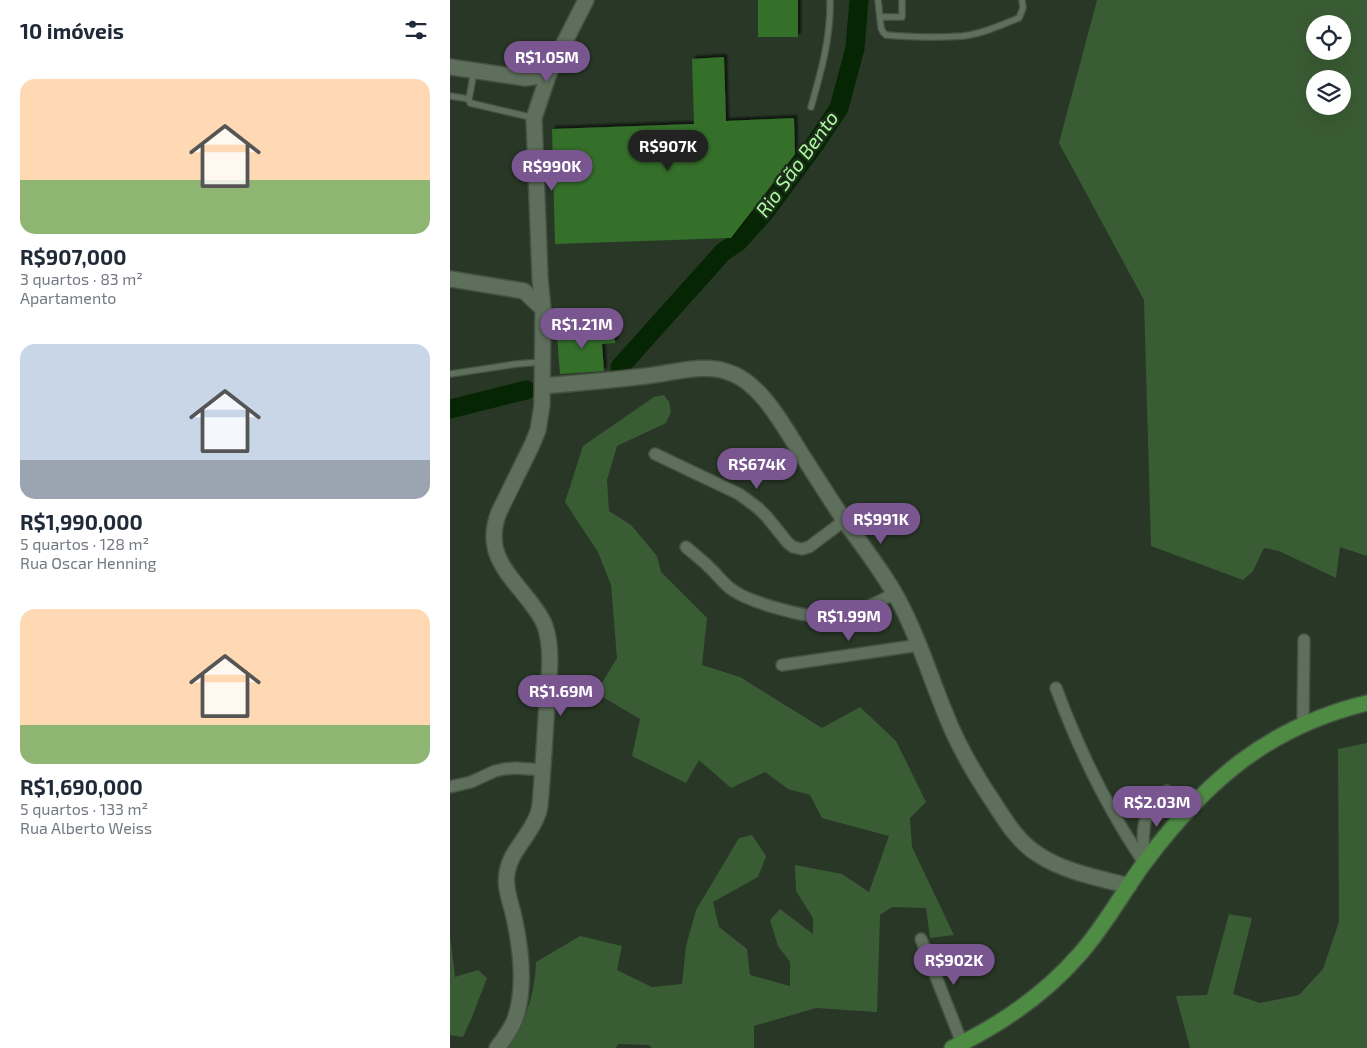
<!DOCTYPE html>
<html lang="pt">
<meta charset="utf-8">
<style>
:root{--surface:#fff;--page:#f2f2f3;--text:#1f2937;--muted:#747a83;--accent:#7a5690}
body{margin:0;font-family:"Exo 2",sans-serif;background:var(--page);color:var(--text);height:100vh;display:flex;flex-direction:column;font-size:19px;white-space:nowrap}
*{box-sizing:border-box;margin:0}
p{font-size:16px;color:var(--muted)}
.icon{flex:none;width:28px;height:28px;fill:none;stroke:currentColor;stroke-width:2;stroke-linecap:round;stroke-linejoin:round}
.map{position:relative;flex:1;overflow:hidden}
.drawer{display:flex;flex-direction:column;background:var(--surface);width:450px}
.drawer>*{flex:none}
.tools{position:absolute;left:856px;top:15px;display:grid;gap:10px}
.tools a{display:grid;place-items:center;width:45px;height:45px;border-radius:50%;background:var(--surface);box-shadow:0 5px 20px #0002;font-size:25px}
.price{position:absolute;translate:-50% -42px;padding:0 11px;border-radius:18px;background:var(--accent);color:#fff;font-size:16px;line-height:32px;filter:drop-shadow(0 1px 2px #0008)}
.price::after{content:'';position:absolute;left:50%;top:30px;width:15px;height:11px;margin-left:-8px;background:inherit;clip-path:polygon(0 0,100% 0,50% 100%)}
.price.current{background:#222;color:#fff}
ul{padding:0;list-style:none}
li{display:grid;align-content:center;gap:10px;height:265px;padding:0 20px}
li span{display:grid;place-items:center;height:155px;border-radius:15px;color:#555}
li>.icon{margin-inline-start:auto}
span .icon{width:90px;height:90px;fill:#fffc;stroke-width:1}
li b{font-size:21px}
h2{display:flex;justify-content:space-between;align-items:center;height:60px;padding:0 20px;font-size:21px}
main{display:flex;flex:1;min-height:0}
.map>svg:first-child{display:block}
.green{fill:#3a5c34;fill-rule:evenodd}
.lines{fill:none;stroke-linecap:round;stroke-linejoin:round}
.river{stroke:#062502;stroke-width:19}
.building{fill:#346f2a;filter:url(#shadow)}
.service-casing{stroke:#455243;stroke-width:8}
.minor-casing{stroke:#455243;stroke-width:14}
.tertiary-casing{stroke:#455243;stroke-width:18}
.primary-casing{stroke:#455243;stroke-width:18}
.service{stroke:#5e6f5b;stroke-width:5.5}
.minor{stroke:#5e6f5b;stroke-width:11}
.tertiary{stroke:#5e6f5b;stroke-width:15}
.primary{stroke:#4e8b43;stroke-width:15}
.labels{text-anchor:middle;stroke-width:5;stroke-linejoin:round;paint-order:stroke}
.water-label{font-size:20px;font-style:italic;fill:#abfc9e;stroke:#1e2d1c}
</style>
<main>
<section class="drawer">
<h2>10 imóveis<svg class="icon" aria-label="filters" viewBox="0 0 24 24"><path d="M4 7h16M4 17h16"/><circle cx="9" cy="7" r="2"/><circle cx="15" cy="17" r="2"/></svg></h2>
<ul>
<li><span style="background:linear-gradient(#ffd9b3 65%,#8fb573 0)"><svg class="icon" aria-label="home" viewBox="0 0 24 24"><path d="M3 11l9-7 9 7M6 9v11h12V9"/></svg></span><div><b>R$907,000</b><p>3 quartos · 83 m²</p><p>Apartamento</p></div></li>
<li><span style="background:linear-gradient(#c9d6e8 75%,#9aa5b1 0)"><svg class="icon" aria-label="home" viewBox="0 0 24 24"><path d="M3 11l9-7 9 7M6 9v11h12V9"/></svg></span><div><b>R$1,990,000</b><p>5 quartos · 128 m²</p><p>Rua Oscar Henning</p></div></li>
<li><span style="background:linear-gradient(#ffd9b3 75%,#8fb573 0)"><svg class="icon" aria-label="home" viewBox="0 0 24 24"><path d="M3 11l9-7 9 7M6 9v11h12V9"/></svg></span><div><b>R$1,690,000</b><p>5 quartos · 133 m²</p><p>Rua Alberto Weiss</p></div></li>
</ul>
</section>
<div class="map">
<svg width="917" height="1048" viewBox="0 0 917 1048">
<defs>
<filter id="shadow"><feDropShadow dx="3" dy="-3" stdDeviation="1" flood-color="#0009"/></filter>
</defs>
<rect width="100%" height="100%" fill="#283726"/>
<g class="green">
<path d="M 647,0 L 917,0 L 917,556 L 890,547 L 886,578 L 829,551 L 814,548 L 803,571 L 793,580 L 701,546 L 694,300 L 609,143 ZM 865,24 L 892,24 L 892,51 L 865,51 ZM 865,79 L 892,79 L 892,106 L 865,106 Z"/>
<path d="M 214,395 L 219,402 L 221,412 L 216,423 L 167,446 L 157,480 L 159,511 L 181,525 L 207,556 L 211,572 L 257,618 L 252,665 L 290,677 L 372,728 L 410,707 L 446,741 L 476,802 L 460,818 L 462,847 L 504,935 L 480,938 L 476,908 L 442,907 L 430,915 L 427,1012 L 366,1008 L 304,1026 L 304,1048 L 202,1048 L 199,1045 L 169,1044 L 165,1048 L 56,1048 C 76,1023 85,993 86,962 L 130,936 L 172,946 L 167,970 L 202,987 L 232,984 L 236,946 L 246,910 L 289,838 L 302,835 L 316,856 L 308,877 L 263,902 L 269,927 L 297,949 L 300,975 L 340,986 L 340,962 L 328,946 L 320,920 L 330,909 L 363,934 L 363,918 L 346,891 L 345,865 L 392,874 L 419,892 L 439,836 L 372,818 L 360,795 L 338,789 L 315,772 L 281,788 L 249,760 L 236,783 L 182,756 L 190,719 L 146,693 L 167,658 L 161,585 L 148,552 L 115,502 L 133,446 L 204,397 Z"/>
<polygon points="917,743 917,1048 740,1048 726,996 757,995 779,914 802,918 783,994 810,1003 849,995 873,969 889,922 888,749"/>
<polygon points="0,935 5,977 28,970 37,978 22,1017 13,1037 0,1035"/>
</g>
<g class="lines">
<g class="river">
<polyline points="170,367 273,252 288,242 314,213 365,144 389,108 405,48 409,0"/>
<polyline points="0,409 76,390"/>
</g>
</g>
<g class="building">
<rect x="308" y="0" width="40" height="37"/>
<polygon points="274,57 276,121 344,118 345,154 281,238 105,244 102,129 244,124 242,59"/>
<polygon points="117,318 126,333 164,330 165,343 152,344 154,371 110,374 107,335 116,334"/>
</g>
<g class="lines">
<g class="service-casing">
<g id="service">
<path d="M 428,0 L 431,28 L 433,32 L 436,35 C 461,37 488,38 513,36 C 532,34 551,25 569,18 L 573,8 L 572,0"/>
<polyline points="430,17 452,17 452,0"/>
<polyline points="24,71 19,99 20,103 84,118"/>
<polyline points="0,96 19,99"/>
<path d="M 361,107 C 371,72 381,37 380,0"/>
<polyline points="0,374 66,364 92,362"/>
</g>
</g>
<g class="minor-casing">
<g id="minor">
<polyline points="205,454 289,494 308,508 317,517 338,543 343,547 352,549 359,547 395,520"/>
<path d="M 236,547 C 244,554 252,560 259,567 C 268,575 274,585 284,591 C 296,599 310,603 323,607 C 335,610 346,614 357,615 C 389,620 418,608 445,593"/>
<polyline points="332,665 470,645"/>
<path d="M 606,688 C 622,731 641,774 664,814 C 673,831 684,847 694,863"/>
<polyline points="853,724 854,640"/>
<polyline points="0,787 21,782 45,771 54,769 66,768 93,770"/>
<path d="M 694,863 C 694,850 691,828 697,816 C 702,807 710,799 717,791"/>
<polyline points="471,939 512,1043"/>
</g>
</g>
<g class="tertiary-casing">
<g id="tertiary">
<polyline points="0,67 75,78 83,77 99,73"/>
<polyline points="0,279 74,291 93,309"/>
<path d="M 93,386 C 128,383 162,380 197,376 C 223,373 252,363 278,372 C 311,382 334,427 352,455 C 367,478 381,501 397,524 C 416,551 437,577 452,607 C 470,642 481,679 496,715 C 508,746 525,775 544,803 C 556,822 569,843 589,855 C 615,872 649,878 679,886"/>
<path d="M 47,1048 C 54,1039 61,1030 65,1019 C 76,988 71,949 64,917 C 61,903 54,887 57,873 C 60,851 80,836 87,816 C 89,813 89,809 90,805 C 93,771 95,736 97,702 C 99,678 103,649 95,626 C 92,617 86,610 81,603 C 58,573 33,553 49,512 L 82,445 L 88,430 L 92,405 L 93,309 L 90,278 L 84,118 L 99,73 L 136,0"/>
</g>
</g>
<g class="primary-casing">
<path id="primary" d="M 502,1048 C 550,1025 594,995 629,955 C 655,926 672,893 695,862 C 755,782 817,727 917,703"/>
</g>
<use href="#service" class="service"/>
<use href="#minor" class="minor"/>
<use href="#tertiary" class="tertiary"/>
<use href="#primary" class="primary"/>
</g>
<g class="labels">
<g class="water-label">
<text transform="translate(347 164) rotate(-54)" y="7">Rio São Bento</text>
</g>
</g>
</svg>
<div class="tools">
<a><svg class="icon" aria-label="locate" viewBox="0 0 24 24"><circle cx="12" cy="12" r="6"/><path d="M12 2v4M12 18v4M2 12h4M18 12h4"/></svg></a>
<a><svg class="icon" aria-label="layers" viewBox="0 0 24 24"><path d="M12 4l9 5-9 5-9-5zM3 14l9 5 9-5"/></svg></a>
</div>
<b class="price" style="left:97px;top:83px">R$1.05M</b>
<b class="price current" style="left:218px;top:172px">R$907K</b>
<b class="price" style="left:102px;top:192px">R$990K</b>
<b class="price" style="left:132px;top:350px">R$1.21M</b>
<b class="price" style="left:307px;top:490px">R$674K</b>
<b class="price" style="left:431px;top:545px">R$991K</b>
<b class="price" style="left:399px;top:642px">R$1.99M</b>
<b class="price" style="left:111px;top:717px">R$1.69M</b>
<b class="price" style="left:707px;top:828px">R$2.03M</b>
<b class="price" style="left:504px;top:986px">R$902K</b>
</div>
</main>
